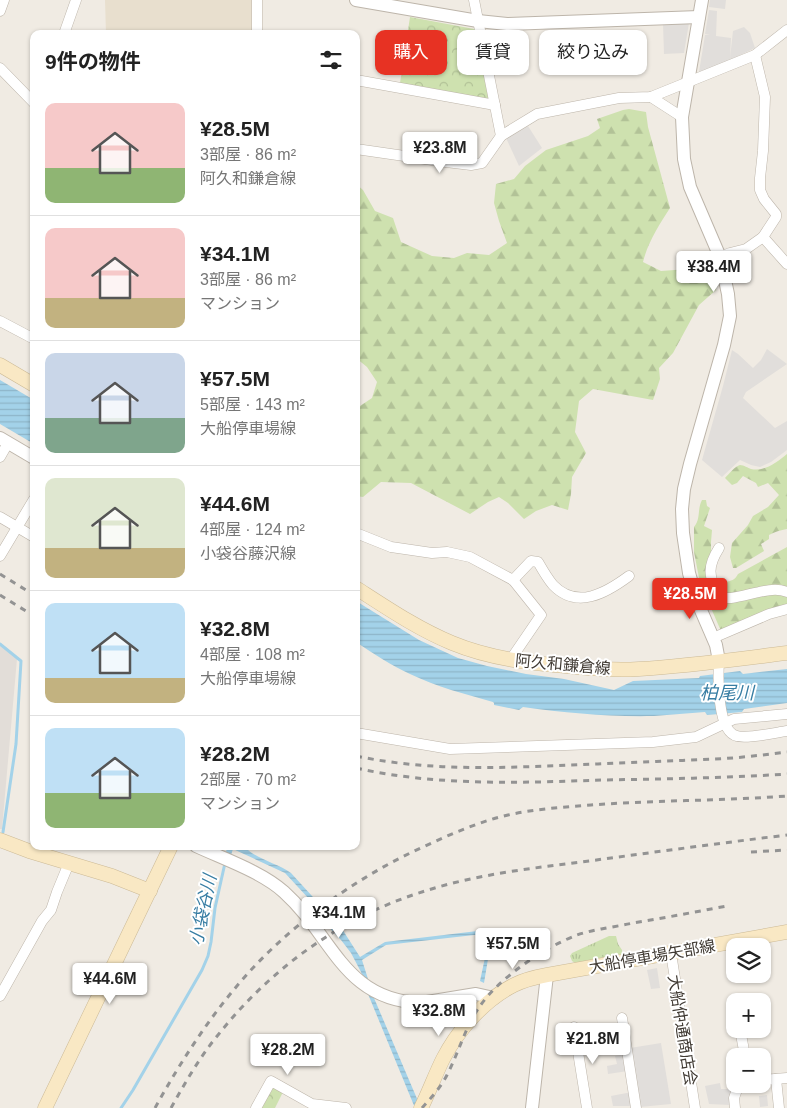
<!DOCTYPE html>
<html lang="ja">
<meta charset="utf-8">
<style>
:root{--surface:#fff;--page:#f6f6f6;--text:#222;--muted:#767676;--line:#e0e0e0;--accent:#e73223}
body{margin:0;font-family:Helvetica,"Noto Sans JP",sans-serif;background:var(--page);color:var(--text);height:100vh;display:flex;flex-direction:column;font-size:19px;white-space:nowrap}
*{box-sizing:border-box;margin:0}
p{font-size:16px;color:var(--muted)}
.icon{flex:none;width:28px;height:28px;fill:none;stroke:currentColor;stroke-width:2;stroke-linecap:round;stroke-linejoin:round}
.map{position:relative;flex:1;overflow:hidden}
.details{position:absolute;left:30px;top:30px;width:330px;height:820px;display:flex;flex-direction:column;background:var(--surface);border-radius:10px;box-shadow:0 1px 4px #0004}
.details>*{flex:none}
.hud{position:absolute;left:375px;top:30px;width:336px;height:45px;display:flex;gap:10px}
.fabs{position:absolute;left:726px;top:938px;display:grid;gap:10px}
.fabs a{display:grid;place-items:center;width:45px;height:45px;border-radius:10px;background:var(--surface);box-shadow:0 1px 4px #0004;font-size:25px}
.price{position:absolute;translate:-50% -42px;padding:0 11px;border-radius:5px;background:#fff;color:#222;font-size:16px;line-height:32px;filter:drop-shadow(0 1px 2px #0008)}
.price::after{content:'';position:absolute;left:50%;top:30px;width:15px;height:11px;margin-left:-8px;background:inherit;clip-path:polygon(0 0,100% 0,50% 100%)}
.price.on{background:var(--accent);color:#fff}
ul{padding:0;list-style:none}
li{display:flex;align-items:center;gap:15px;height:125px;padding:0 15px}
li+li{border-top:1px solid var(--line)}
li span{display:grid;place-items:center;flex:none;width:140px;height:100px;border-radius:10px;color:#555}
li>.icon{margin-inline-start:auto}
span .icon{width:60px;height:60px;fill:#fffc;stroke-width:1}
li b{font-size:21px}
h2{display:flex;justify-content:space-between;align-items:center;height:60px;padding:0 15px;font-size:21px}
.chip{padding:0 18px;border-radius:10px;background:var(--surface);box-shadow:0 1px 4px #0004;font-size:18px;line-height:45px}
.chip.on{background:var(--accent);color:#fff}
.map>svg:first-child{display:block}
.industrial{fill:#e2ddd8}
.education{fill:#e8dfce}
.grass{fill:url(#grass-tufts)}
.forest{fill:url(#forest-firs)}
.park{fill:url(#park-crowns)}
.parking{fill:#e1dedb}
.water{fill:url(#water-rules)}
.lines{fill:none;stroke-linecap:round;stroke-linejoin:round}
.stream{stroke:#a3d2e9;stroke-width:3}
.minor-casing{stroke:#bdb5aa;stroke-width:11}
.tertiary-casing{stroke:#bdb5aa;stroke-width:14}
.secondary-casing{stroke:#ccba96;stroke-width:15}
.minor{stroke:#fff;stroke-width:10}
.tertiary{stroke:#fff;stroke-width:12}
.secondary{stroke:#f9e8c4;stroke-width:14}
.rail{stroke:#939393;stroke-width:3;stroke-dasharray:6 6;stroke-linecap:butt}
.labels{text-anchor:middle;stroke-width:4;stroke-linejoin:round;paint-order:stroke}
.street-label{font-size:16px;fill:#413b34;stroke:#fff}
.water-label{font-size:18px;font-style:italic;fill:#377da3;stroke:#fff}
</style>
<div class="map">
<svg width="787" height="1108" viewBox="0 0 787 1108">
<defs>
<pattern id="grass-tufts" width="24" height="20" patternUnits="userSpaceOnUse" patternTransform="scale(1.25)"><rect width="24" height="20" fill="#cee1af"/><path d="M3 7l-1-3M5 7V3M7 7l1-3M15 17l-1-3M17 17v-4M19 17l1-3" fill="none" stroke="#b2c297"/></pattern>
<pattern id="forest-firs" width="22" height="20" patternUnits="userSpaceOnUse" patternTransform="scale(1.25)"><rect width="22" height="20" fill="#cee1af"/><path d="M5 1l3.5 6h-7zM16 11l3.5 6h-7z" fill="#b2c297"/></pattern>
<pattern id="park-crowns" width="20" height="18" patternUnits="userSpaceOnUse" patternTransform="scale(1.25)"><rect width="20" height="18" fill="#cee1af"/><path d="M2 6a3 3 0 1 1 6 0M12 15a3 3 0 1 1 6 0" fill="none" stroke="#b2c297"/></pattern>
<pattern id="water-rules" width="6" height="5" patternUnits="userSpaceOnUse" patternTransform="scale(1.25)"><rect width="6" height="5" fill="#a3d2e9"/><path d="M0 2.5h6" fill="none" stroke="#8eb5c8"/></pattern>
</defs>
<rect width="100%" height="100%" fill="#f0ebe3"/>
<polygon class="industrial" points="0,645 17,659 2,829 0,829"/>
<polygon class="education" points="105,0 254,0 252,34 106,34"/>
<polygon class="grass" points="609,936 616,936 618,944 622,950 622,954 575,963 572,961 570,956 572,953"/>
<g class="forest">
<path d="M 629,109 L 646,112 L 648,127 L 670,208 C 659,225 648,242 643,262 L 661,271 L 688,269 L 709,262 L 716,272 L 716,290 L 699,305 L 673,353 L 659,368 L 660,379 L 653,400 L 593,389 L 579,401 L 575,432 L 586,453 L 572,477 L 571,494 L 568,510 L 552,505 L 536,511 L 524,519 L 508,503 L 499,497 L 488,502 L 470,514 L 411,483 L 381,482 L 363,497 L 356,496 L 356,405 L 360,406 L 372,398 L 377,382 L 367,367 L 356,358 L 356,184 L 363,190 L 375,211 L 393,218 L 401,242 L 432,256 L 454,258 L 467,253 L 489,255 L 507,243 L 499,221 L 494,203 L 496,184 L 514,179 L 525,166 L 546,150 L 588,136 L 600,128 L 597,119 L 623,110 Z"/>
<path d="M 787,454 L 787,529 C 781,530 774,532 769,535 L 769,539 L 761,544 L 764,551 L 736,568 L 733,568 L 730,557 L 732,543 L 748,525 L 753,516 L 768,507 L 779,495 L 768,483 L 758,487 L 756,483 L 743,476 L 737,483 L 732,485 L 725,478 C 729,474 735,466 740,465 C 744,465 748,468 751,469 C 765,472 777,462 787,454 Z"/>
<path d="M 702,500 L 706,500 L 707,506 L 710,508 L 704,526 L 712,530 L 711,542 L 711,557 L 719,590 L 725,582 C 731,581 735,580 738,574 L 787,547 L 787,607 L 721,631 L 700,583 L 694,552 L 694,527 C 701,519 697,509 702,500 Z"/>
</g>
<g class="park">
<polygon points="410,17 474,29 478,33 489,97 487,100 400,83"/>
<polygon points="273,1086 283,1092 275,1108 259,1108"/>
</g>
<g class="parking">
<polygon points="710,0 726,0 725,9 709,7"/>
<polygon points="709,10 717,11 716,36 731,38 730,58 733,31 744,27 750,33 755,48 730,60 699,72 705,35 710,35 705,34"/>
<polygon points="689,23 684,53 664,54 663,24"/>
<polygon points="528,126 542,148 519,166 506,138"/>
<polygon points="767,349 787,364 746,392 743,398 775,428 787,421 787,450 771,462 760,467 751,465 740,460 722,477 702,460 723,386 732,350 738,354 753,368 761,360"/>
<polygon points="657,968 660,988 651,989 647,970"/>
<polygon points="661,1043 671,1104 640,1107 630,1048"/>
<polygon points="625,1054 628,1071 608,1074 607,1066 617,1064 615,1056"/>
<polygon points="720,1083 721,1089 734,1089 730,1105 709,1104 705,1086"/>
<polygon points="632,1092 635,1106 613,1106 611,1096"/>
<polygon points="767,1095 768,1106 760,1107 759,1096"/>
</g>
<g class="water">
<polygon points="0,380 34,400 34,444 0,424"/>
<path d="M 356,601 L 419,640 L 458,658 L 487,666 L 526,674 L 564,679 L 614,690 L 633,681 L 699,678 L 700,676 L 740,671 L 743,674 L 787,669 L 787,703 L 744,709 L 742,712 L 707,715 L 705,712 C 688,713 671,715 654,716 C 610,717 566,713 523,707 L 519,710 L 494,705 L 494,703 L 493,702 C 465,694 437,687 410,674 C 392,666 374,654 356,642 Z"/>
<path d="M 227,846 L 244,846 C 255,859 277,863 291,873 L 333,919 L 335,918 L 360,957 L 385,942 L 486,930 L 489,953 L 484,983 L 480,981 L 486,953 L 483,934 L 386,945 L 362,960 L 374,998 L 421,1108 L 415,1108 L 368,994 L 361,972 L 351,953 L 341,940 L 325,923 L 310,900 L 285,873 L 233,849 L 231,855 L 226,853 Z"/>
</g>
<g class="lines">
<g class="stream">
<polyline points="0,644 21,661 16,744 3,832"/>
<polyline points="121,1108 133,1090 202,970 208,956 211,942 215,908 225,863"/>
</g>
<g class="minor-casing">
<g id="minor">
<polyline points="474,0 501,136"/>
<polyline points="0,11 4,0"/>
<polyline points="64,34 76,0"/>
<polyline points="257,34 257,0"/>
<polyline points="0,68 34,103"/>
<polyline points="356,80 495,105"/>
<polyline points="651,97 682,117"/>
<polyline points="356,149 446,162 471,165 482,163 501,136 537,114 619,98 651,97 755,55 787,30"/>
<polyline points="763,237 787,264"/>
<polyline points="720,257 730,253 746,249 763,237 776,217 776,214 764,199 760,190 760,178 763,151 765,97 755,55"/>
<polyline points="0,321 34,339"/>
<polyline points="0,457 8,443"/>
<polyline points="0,517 34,537"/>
<polyline points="356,533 391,547 432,553 447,552 470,557 513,580 541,615 511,659"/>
<path d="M 719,548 C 707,567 709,575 717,595 C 731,606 766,583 787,592"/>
<polyline points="0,556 34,499"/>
<path d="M 513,580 L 531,561 L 538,562 C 542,569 547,578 553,585 C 577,610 606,593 629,576"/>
<polyline points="713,638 769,614 787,609"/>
<path d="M 719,661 C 718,677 717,732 737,736 C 748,739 774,733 787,731"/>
<polyline points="356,733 450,749 653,742 696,737 734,719 787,714"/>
<polyline points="671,953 695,1108"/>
<polyline points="0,996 42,921 51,910 57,892 69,863"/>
<polyline points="736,1000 736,1001"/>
<polyline points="622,1018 636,1108"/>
<polyline points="574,1027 587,1108"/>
<polyline points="740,1029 745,1056"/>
<polyline points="776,1079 779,1108"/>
<polyline points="762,1080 787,1078"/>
<polyline points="256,1108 271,1081 312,1104 346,1108"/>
<polyline points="735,1108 734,1098 739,1084"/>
</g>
</g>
<g class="tertiary-casing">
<g id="tertiary">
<polyline points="356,0 478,21 507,24 699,17"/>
<polyline points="702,0 682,117 684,159 690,187 720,257 728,294 730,316 724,345 690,464 684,489 682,509 683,533 689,573 697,601 716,645 719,661"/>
<polyline points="0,438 34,458"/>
<path d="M 196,846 C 224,859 262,872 284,892 C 333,936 343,1000 421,1003 L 476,994 L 494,998"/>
<polyline points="532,1108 547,975"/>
</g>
</g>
<g class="secondary-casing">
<g id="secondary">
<polyline points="0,365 34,385"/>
<path d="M 356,588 C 387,608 418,629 452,643 C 481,655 513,661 544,664 C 576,667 608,671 639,669 C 689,666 738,659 787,653"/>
<polyline points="0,840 29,851 112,876 150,891"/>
<polyline points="45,1108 171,846"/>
<path d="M 421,1108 C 429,1092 435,1075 443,1059 C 458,1030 484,1000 514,985 C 524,980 536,977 547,975 L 787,932"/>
</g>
</g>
<use href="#minor" class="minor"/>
<use href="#tertiary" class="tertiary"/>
<use href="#secondary" class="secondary"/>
<g class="rail">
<polyline points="0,574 34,595"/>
<polyline points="0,595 34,616"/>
<path d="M 356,756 C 436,773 517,767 598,764 C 637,762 676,761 715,759 C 739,758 763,755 787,752"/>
<path d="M 356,768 C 435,786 521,783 601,780 C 663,779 725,778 787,774"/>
<polyline points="751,852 787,850"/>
<path d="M 155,1108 C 187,1050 227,990 276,945 C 319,905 370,871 423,847 C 451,834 478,822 508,815 C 535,809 563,807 591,805 C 656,800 722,801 787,796"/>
<path d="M 171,1108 C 185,1083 199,1058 218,1035 C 271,968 343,916 425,891 C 478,874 534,868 589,861 C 655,852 721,843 787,835"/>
<path d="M 422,1108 C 431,1098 441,1087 447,1075 C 459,1052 465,1027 480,1006 C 499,978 545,947 577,935 C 595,929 615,927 633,923 C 664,918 695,912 727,906"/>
</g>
</g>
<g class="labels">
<g class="street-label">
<text transform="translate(563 664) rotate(5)" y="6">阿久和鎌倉線</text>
<text transform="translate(652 956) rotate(-10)" y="6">大船停車場矢部線</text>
<text transform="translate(683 1030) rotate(81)" y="6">大船仲通商店会</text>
</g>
<g class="water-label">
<text x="727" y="699">柏尾川</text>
<text transform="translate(203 910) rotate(-78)" y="6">小袋谷川</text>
</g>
</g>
</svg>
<div class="fabs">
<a><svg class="icon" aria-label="layers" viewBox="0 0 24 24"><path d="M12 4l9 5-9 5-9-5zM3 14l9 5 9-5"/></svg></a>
<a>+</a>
<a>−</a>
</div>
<b class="price" style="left:440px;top:174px">¥23.8M</b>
<b class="price" style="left:714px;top:293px">¥38.4M</b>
<b class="price on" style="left:690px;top:620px">¥28.5M</b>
<b class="price" style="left:339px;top:939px">¥34.1M</b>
<b class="price" style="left:513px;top:970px">¥57.5M</b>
<b class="price" style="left:110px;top:1005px">¥44.6M</b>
<b class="price" style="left:439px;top:1037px">¥32.8M</b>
<b class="price" style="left:593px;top:1065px">¥21.8M</b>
<b class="price" style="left:288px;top:1076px">¥28.2M</b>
<div class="hud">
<a class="chip on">購入</a>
<a class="chip">賃貸</a>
<a class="chip">絞り込み</a>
</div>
<section class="details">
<h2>9件の物件<svg class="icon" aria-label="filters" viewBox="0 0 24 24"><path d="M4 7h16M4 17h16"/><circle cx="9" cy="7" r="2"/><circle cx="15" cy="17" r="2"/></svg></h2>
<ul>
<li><span style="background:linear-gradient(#f6c9c9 65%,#8fb573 0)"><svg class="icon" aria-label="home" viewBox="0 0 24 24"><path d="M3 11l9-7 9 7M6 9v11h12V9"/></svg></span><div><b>¥28.5M</b><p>3部屋 · 86 m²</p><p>阿久和鎌倉線</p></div></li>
<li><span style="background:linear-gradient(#f6c9c9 70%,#c2b280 0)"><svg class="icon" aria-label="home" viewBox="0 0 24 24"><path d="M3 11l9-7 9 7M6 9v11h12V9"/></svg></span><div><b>¥34.1M</b><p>3部屋 · 86 m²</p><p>マンション</p></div></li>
<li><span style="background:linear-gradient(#c9d6e8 65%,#7fa58c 0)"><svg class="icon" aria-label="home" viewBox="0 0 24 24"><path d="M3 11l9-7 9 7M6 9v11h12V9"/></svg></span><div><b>¥57.5M</b><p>5部屋 · 143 m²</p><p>大船停車場線</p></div></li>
<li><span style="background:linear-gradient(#dfe7d0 70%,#c2b280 0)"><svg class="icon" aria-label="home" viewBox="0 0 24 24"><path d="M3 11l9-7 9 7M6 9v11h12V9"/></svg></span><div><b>¥44.6M</b><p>4部屋 · 124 m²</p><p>小袋谷藤沢線</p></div></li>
<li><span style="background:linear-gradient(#bfe0f5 75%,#c2b280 0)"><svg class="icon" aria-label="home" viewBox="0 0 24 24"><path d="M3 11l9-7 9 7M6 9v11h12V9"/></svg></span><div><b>¥32.8M</b><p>4部屋 · 108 m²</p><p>大船停車場線</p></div></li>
<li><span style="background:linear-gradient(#bfe0f5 65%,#8fb573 0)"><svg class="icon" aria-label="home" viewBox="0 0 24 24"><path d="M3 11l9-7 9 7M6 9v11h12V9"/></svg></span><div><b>¥28.2M</b><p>2部屋 · 70 m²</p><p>マンション</p></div></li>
</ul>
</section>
</div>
